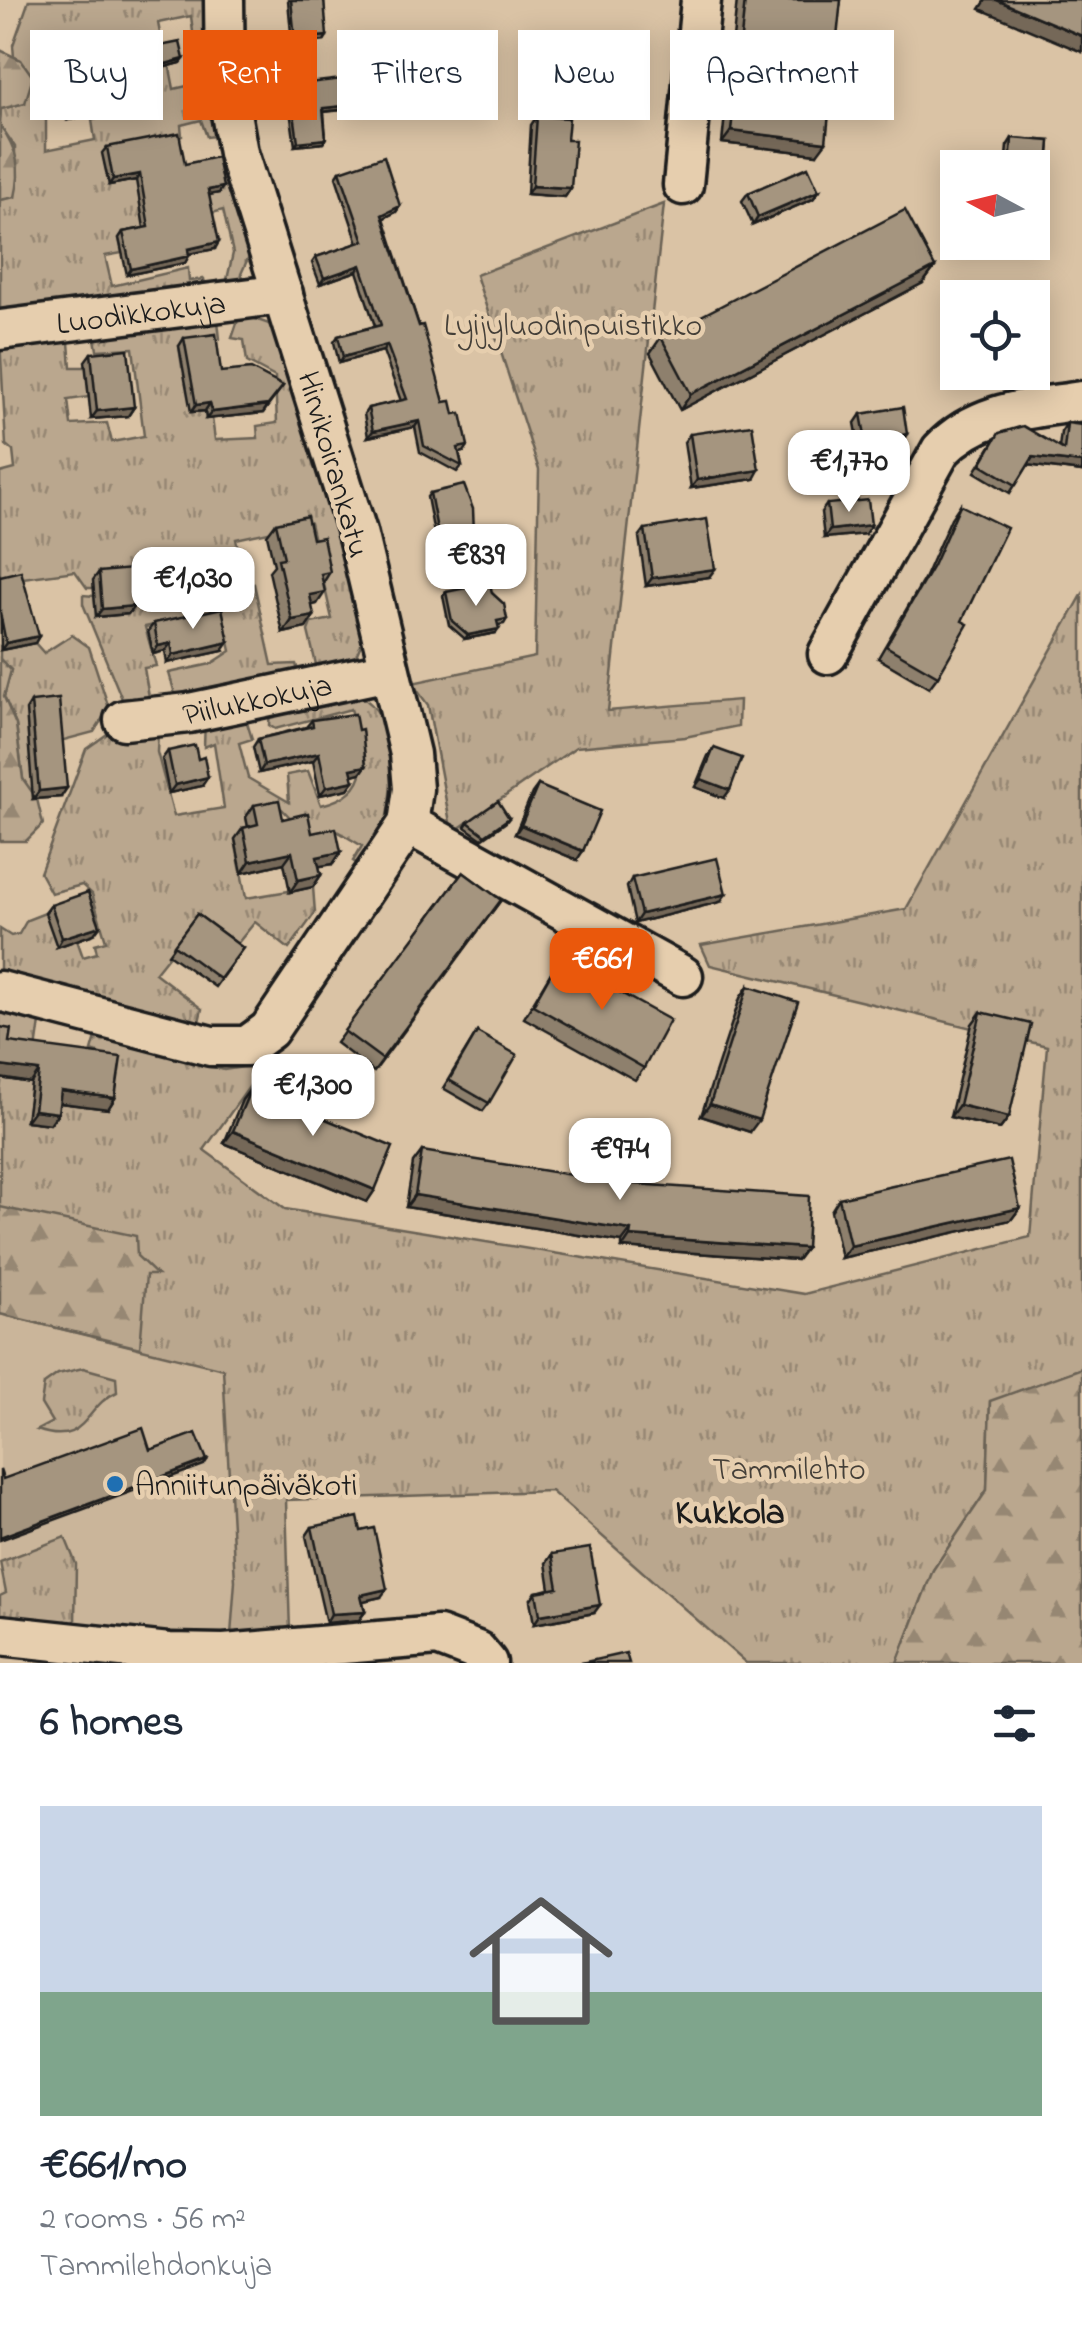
<!DOCTYPE html>
<meta charset="utf-8">
<style>
:root{--surface:#fff;--page:#f2f2f3;--text:#1f2937;--muted:#747a83;--accent:#ea580c}
body{margin:0;font-family:"Indie Flower",sans-serif;background:var(--page);color:var(--text);height:100vh;display:flex;flex-direction:column;font-size:38px;white-space:nowrap}
*{box-sizing:border-box;margin:0}
p{font-size:32px;color:var(--muted)}
.icon{flex:none;width:55px;height:55px;fill:none;stroke:currentColor;stroke-width:2;stroke-linecap:round;stroke-linejoin:round}
.map{position:relative;height:1663px;overflow:hidden}
.details{display:flex;flex-direction:column;background:var(--surface);flex:1}
.details>*{flex:none}
.guide{position:absolute;left:30px;top:30px;width:1022px;height:90px;display:flex;gap:20px}
.needle{width:65px;rotate:277deg}
.controls{position:absolute;left:940px;top:150px;display:grid;gap:20px}
.controls a{display:grid;place-items:center;width:110px;height:110px;border-radius:0px;background:var(--surface);box-shadow:0 5px 25px #0003;font-size:50px}
.price{position:absolute;translate:-50% -85px;padding:0 22px;border-radius:20px;background:#fff;color:#222;font-size:32px;line-height:65px;filter:drop-shadow(0 2px 5px #0008)}
.price::after{content:'';position:absolute;left:50%;top:60px;width:30px;height:22px;margin-left:-15px;background:inherit;clip-path:polygon(0 0,100% 0,50% 100%)}
.price.current{background:var(--accent);color:#fff}
ul{padding:0;list-style:none}
li{display:grid;align-content:center;gap:20px;height:530px;padding:0 40px}
li span{display:grid;place-items:center;height:310px;border-radius:0px;color:#555}
li>.icon{margin-inline-start:auto}
span .icon{width:180px;height:180px;fill:#fffc;stroke-width:1}
li b{font-size:42px}
h2{display:flex;justify-content:space-between;align-items:center;height:120px;padding:0 40px;font-size:42px}
.tag{padding:0 35px;border-radius:0px;background:var(--surface);box-shadow:0 5px 25px #0003;font-size:35px;line-height:90px}
.tag.current{background:var(--accent);color:#fff}
.map>svg:first-child{display:block}
.built{fill:#cab59a}
.grass{fill:url(#grass-tufts);stroke:#6b6255;stroke-width:2.5}
.forest{fill:url(#forest-firs);stroke:#6b6255;stroke-width:2.5}
.lines{fill:none;stroke-linecap:round;stroke-linejoin:round}
.minor-casing{stroke:#1c1c1c;stroke-width:45}
.minor{stroke:#e6ceae;stroke-width:38}
.wall{fill:#8e806d;stroke:#1c1c1c;stroke-width:2.5}
.shaded-wall{fill:#746859;stroke:#1c1c1c;stroke-width:2.5}
.building{fill:#a5957f;stroke:#1c1c1c;stroke-width:2.5}
.poi-dot{fill:#1f6fb2;stroke:#e6ceae;stroke-width:4}
.labels{text-anchor:middle;stroke-width:9;stroke-linejoin:round;paint-order:stroke}
.street-label{font-size:32px;fill:#1c1c1c;stroke:#e6ceae}
.park-label{font-size:32px;fill:#443f38;stroke:#e6ceae}
.poi-label{font-size:32px;fill:#1c1c1c;stroke:#e6ceae;text-anchor:start}
.neighbourhood-label{font-size:35px;font-weight:bold;fill:#1c1c1c;stroke:#e6ceae}
</style>
<div class="map">
<svg width="1082" height="1663" viewBox="0 0 1082 1663">
<defs>
<pattern id="grass-tufts" width="24" height="20" patternUnits="userSpaceOnUse" patternTransform="scale(2.5)"><rect width="24" height="20" fill="#baa78e"/><path d="M3 7l-1-3M5 7V3M7 7l1-3M15 17l-1-3M17 17v-4M19 17l1-3" fill="none" stroke="#968773"/></pattern>
<pattern id="forest-firs" width="22" height="20" patternUnits="userSpaceOnUse" patternTransform="scale(2.5)"><rect width="22" height="20" fill="#baa78e"/><path d="M5 1l3.5 6h-7zM16 11l3.5 6h-7z" fill="#968773"/></pattern>
</defs>
<rect width="100%" height="100%" fill="#dac3a5"/>
<filter id="ink" filterUnits="userSpaceOnUse"><feTurbulence type="fractalNoise" baseFrequency=".01" numOctaves="2"/><feDisplacementMap in="SourceGraphic" scale="20" xChannelSelector="R" yChannelSelector="G"/><feConvolveMatrix kernelMatrix="1 2 1 2 8 2 1 2 1" color-interpolation-filters="sRGB"/></filter>
<g filter="url(#ink)">
<polygon class="built" points="0,1314 223,1369 235,1581 231,1635 179,1636 0,1617"/>
<g class="grass">
<polygon points="29,0 204,0 205,38 194,40 191,16 158,23 163,49 57,62 64,101 46,106 46,150 95,140 92,120 143,109 136,75 169,63 174,89 200,83 199,65 206,64 215,136 207,137 201,120 181,125 182,136 175,139 103,154 109,185 223,162 249,256 241,274 246,281 226,284 233,253 223,210 119,239 122,253 105,256 112,286 188,268 189,281 204,279 207,294 0,320 0,200 15,197 15,147 0,125 1,109 25,103 21,60 14,57 13,45"/>
<polygon points="664,204 608,711 739,700 738,726 685,737 576,747 452,833 428,705 412,683 535,657 539,470 476,275"/>
<polygon points="251,307 249,317 269,324 284,356 328,503 363,640 355,658 357,667 319,677 308,631 311,623 332,619 310,523 236,539 246,585 254,584 272,665 296,664 301,680 177,701 169,673 211,664 231,651 222,610 145,627 156,666 144,668 149,697 122,699 83,604 83,595 94,596 97,617 94,580 94,588 87,588 75,571 0,581 0,473 15,469 13,451 6,445 0,339 68,330 71,367 86,367 89,397 68,400 71,425 107,423 112,442 144,436 133,348 97,350 93,327 217,312 220,339 179,346 182,367 214,364 192,412 205,411 206,419 212,418 215,440 258,438 257,426 277,423 275,377 247,362 244,340 232,338 242,308"/>
<polygon points="1082,595 1082,1368 990,1402 987,1490 933,1570 897,1663 746,1663 551,1491 286,1500 290,1633 239,1643 0,1622 0,1596 6,1593 0,1562 65,1537 76,1564 75,1624 179,1636 231,1635 235,1581 223,1369 0,1314 0,1089 9,1036 0,1034 0,1013 40,1022 26,1121 99,1066 101,1054 92,1051 96,1037 224,1070 250,1066 259,1073 204,1150 285,1209 804,1294 1030,1237 1047,1046 710,965 701,945 906,909"/>
<polygon points="72,635 89,647 109,708 94,732 56,742 32,794 23,779 16,725 4,697 11,670 0,660 0,645 2,650 35,643 44,653"/>
<path d="M 363,690 L 361,697 C 397,715 393,783 387,816 L 396,818 L 364,868 L 353,861 L 362,846 L 337,831 L 309,837 L 282,809 L 246,817 L 250,836 L 235,840 L 246,898 L 313,887 L 315,913 L 289,949 L 255,922 L 237,944 L 198,919 L 155,973 L 202,1009 L 198,1026 L 0,977 L 0,929 L 11,936 L 19,934 L 27,920 L 45,913 L 77,940 L 83,957 L 97,953 L 95,944 L 106,941 L 92,894 L 82,885 L 51,893 L 40,873 L 86,749 L 110,732 L 158,731 L 157,752 L 174,816 L 224,808 L 214,743 L 204,747 L 205,719 L 244,713 L 252,739 L 239,743 L 248,778 L 289,802 L 287,775 L 308,771 L 321,805 C 378,792 364,751 351,709 L 275,729 L 269,725 L 270,709 Z"/>
<path d="M 83,1368 L 116,1377 L 117,1392 C 84,1406 87,1448 37,1430 L 52,1422 L 41,1404 L 44,1384 L 58,1374 Z"/>
</g>
<g class="forest">
<polygon points="0,50 21,60 33,77 25,103 1,109 0,117"/>
<path d="M 0,125 C 17,149 22,168 15,197 L 0,200 Z"/>
<polygon points="0,659 11,670 4,697 16,725 23,779 37,799 43,824 26,841 0,841"/>
<polygon points="0,1207 136,1236 137,1256 157,1275 146,1275 140,1348 0,1314"/>
<polygon points="1082,1368 1082,1663 897,1663 933,1570 987,1490 990,1401"/>
</g>
<g class="lines">
<g class="minor-casing">
<g id="minor">
<polyline points="683,185 701,0"/>
<path id="s1" d="M 0,330 L 283,294"/>
<path d="M 828,654 L 941,450 C 979,410 1030,409 1082,401"/>
<path id="s2" d="M 124,720 L 189,713 L 389,671"/>
<polyline points="408,824 683,976"/>
<polyline points="0,991 211,1046 247,1046 269,1030 408,824 413,789 410,754 357,532 238,153 225,79 224,0"/>
<polyline points="0,1635 169,1653 224,1654 438,1636 477,1651 487,1663"/>
</g>
</g>
<use href="#minor" class="minor"/>
</g>
<g class="wall">
<polygon points="288,0 324,0 324,41 292,44"/>
<polygon points="737,0 841,0 817,154 722,143"/>
<polygon points="135,51 184,59 181,63 139,74 145,98 142,102 68,120 56,62 59,57"/>
<polygon points="290,85 363,104 360,108 324,112 326,139 323,143 295,146 287,89"/>
<polygon points="537,116 567,140 571,188 565,197 527,194 531,125"/>
<polygon points="1012,138 1050,141 1045,203 1039,212 1032,211 1032,168 1005,168 1007,146"/>
<polygon points="107,147 185,164 219,193 209,195 215,249 189,254 185,263 127,275 119,238 123,232 144,228 136,180 109,185 102,153"/>
<polygon points="340,171 400,206 396,212 384,218 444,402 454,414 468,446 464,452 459,453 462,466 457,472 420,452 415,427 368,437 364,414 368,408 401,401 383,351 339,363 334,342 338,336 375,326 357,271 320,284 312,263 316,257 358,243 336,177"/>
<polygon points="819,191 813,199 753,225 742,201 748,193"/>
<polygon points="935,267 923,283 680,410 650,353 661,337"/>
<polygon points="184,338 221,372 283,386 263,413 206,419 205,411 191,412 179,346"/>
<polygon points="91,353 134,407 128,416 91,419 85,361"/>
<polygon points="861,414 902,442 860,449 855,423"/>
<polygon points="1067,423 1082,472 1028,465 1010,493 975,472 994,441 1059,448 1061,432"/>
<polygon points="690,434 754,479 691,488 684,442"/>
<polygon points="430,493 474,533 471,537 436,544 427,497"/>
<polygon points="827,504 865,534 824,538 821,512"/>
<polygon points="960,505 962,621 938,676 929,688 878,658 924,579 951,518"/>
<polygon points="276,523 312,539 330,572 323,583 317,604 312,605 306,628 283,633 269,571 274,565 267,535"/>
<polygon points="645,529 709,577 646,586 639,537"/>
<polygon points="99,572 134,606 128,614 96,617 93,580"/>
<polygon points="0,576 39,636 35,643 1,650"/>
<polygon points="446,592 492,593 507,619 504,624 498,625 496,633 465,639 449,625 443,596"/>
<polygon points="154,623 223,651 167,663 165,651 153,654 148,631"/>
<polygon points="31,702 61,797 33,799 26,710"/>
<polygon points="312,720 366,766 361,773 352,775 348,789 320,795 313,761 259,773 253,747 258,739 306,727"/>
<polygon points="714,748 724,798 695,787 708,756"/>
<polygon points="168,751 202,786 169,793 162,759"/>
<polygon points="538,785 577,860 515,834 532,793"/>
<polygon points="254,805 312,833 341,852 333,864 319,866 321,875 313,887 290,892 284,863 242,873 235,839 243,828 248,827 246,817"/>
<polygon points="509,818 506,822 482,839 465,827 468,822"/>
<polygon points="463,872 501,900 374,1072 336,1043"/>
<polygon points="632,878 720,902 635,923 627,887"/>
<polygon points="51,905 94,934 57,947 45,913"/>
<polygon points="197,914 243,948 215,987 168,954"/>
<polygon points="559,959 644,1068 635,1080 524,1018"/>
<polygon points="748,986 750,1132 701,1116 740,998"/>
<polygon points="981,1012 1009,1117 1000,1129 950,1117 972,1024"/>
<polygon points="0,1027 9,1042 115,1098 108,1109 59,1103 58,1113 50,1124 26,1121 31,1083 0,1078"/>
<polygon points="477,1032 489,1103 483,1111 443,1088"/>
<polygon points="251,1088 367,1202 224,1143 242,1100"/>
<polygon points="422,1151 806,1248 797,1260 622,1248 622,1242 406,1207 413,1163"/>
<polygon points="839,1198 1020,1208 1011,1220 841,1258 831,1211"/>
<polygon points="312,1527 361,1531 381,1597 363,1601 365,1612 359,1620 326,1623 306,1536"/>
<polygon points="552,1554 594,1613 534,1624 530,1600 536,1592 550,1589 546,1563"/>
</g>
<g class="shaded-wall">
<polygon points="986,0 997,0 1082,36 1082,52 980,9"/>
<polygon points="327,36 324,41 292,44 295,39"/>
<polygon points="184,59 181,63 136,75 139,71"/>
<polygon points="145,98 142,102 68,120 71,115"/>
<polygon points="363,104 360,108 320,112 323,108"/>
<polygon points="731,131 826,142 817,154 722,143"/>
<polygon points="326,139 323,143 295,146 298,142"/>
<polygon points="140,174 136,180 109,185 113,179"/>
<polygon points="532,186 571,188 565,197 527,194"/>
<polygon points="223,187 219,193 204,196 208,190"/>
<polygon points="819,191 813,199 753,225 758,217"/>
<polygon points="1032,202 1045,203 1039,212 1032,211"/>
<polygon points="400,206 396,212 378,221 382,215"/>
<polygon points="219,242 215,249 183,255 188,249"/>
<polygon points="189,256 185,263 127,275 131,269"/>
<polygon points="361,265 357,271 320,284 324,278"/>
<polygon points="935,267 923,283 680,410 691,394"/>
<polygon points="387,345 383,351 339,363 343,357"/>
<polygon points="210,403 205,411 191,412 196,405"/>
<polygon points="268,405 263,413 206,419 212,412"/>
<polygon points="134,407 128,416 91,419 97,411"/>
<polygon points="419,421 415,427 368,437 373,431"/>
<polygon points="907,434 902,442 860,449 866,441"/>
<polygon points="1033,457 1082,463 1082,472 1027,465"/>
<polygon points="759,470 754,479 691,488 697,480"/>
<polygon points="871,525 865,534 824,538 830,530"/>
<polygon points="474,533 471,537 436,544 439,540"/>
<polygon points="715,569 709,577 646,586 652,578"/>
<polygon points="325,592 317,604 301,608 310,595"/>
<polygon points="134,606 128,614 96,617 102,609"/>
<polygon points="314,616 306,628 283,633 292,620"/>
<polygon points="499,629 496,633 465,639 468,635"/>
<polygon points="39,636 35,643 1,650 6,643"/>
<polygon points="229,642 223,651 167,663 173,655"/>
<polygon points="171,643 165,651 153,654 158,646"/>
<polygon points="319,753 313,761 259,773 264,765"/>
<polygon points="366,766 361,773 346,777 351,769"/>
<polygon points="208,777 202,786 169,793 175,785"/>
<polygon points="701,779 730,790 724,798 695,787"/>
<polygon points="354,781 348,789 320,795 326,787"/>
<polygon points="67,788 61,797 33,799 39,791"/>
<polygon points="521,825 583,851 577,860 515,834"/>
<polygon points="292,852 284,863 242,873 250,861"/>
<polygon points="341,852 333,864 309,868 317,857"/>
<polygon points="321,875 313,887 290,892 298,880"/>
<polygon points="726,894 720,902 635,923 641,914"/>
<polygon points="100,926 94,934 57,947 62,938"/>
<polygon points="0,1066 39,1071 31,1083 0,1078"/>
<polygon points="61,1091 115,1098 108,1109 53,1102"/>
<polygon points="710,1104 759,1120 750,1132 701,1116"/>
<polygon points="959,1105 1009,1117 1000,1129 950,1117"/>
<polygon points="34,1110 58,1113 50,1124 26,1121"/>
<polygon points="233,1131 375,1190 367,1202 224,1143"/>
<polygon points="415,1195 631,1230 622,1242 406,1207"/>
<polygon points="1020,1208 1011,1220 841,1258 850,1246"/>
<polygon points="630,1236 806,1248 797,1260 622,1248"/>
<polygon points="207,1460 204,1465 0,1540 0,1537"/>
<polygon points="387,1589 381,1597 355,1603 361,1595"/>
<polygon points="600,1605 594,1613 534,1624 540,1615"/>
<polygon points="365,1612 359,1620 326,1623 331,1614"/>
</g>
<g class="building">
<polygon points="291,0 324,0 327,36 295,39"/>
<polygon points="745,0 841,0 826,142 731,131"/>
<polygon points="997,0 1082,0 1082,36"/>
<polygon points="133,42 135,51 180,42 184,59 139,71 145,98 71,115 59,57"/>
<polygon points="360,77 363,104 323,108 326,139 298,142 290,85"/>
<polygon points="537,116 569,118 567,140 575,140 571,188 532,186"/>
<polygon points="179,133 185,164 217,157 223,187 208,190 219,242 188,249 189,256 131,269 123,232 149,227 140,174 113,179 107,147"/>
<polygon points="1012,138 1050,141 1045,203 1032,202 1032,168 1010,168"/>
<polygon points="384,156 400,206 382,215 419,326 423,325 444,402 451,401 454,414 461,413 468,446 458,448 462,466 424,446 419,421 373,431 368,408 407,399 387,345 343,357 338,336 381,325 361,265 324,278 316,257 364,241 340,171"/>
<polygon points="808,167 819,191 758,217 748,193"/>
<polygon points="905,210 935,267 691,394 661,337"/>
<polygon points="216,334 221,372 251,369 283,386 268,405 212,412 210,403 196,405 184,338"/>
<polygon points="128,349 134,407 97,411 91,353"/>
<polygon points="903,407 907,434 866,441 861,414"/>
<polygon points="1067,423 1082,425 1082,463 1033,457 1016,485 981,464 999,433 1023,426 1064,450"/>
<polygon points="752,425 759,470 697,480 690,434"/>
<polygon points="464,485 473,509 474,533 439,540 430,493"/>
<polygon points="868,500 871,525 830,530 827,504"/>
<polygon points="960,505 1007,528 962,621 968,624 938,676 886,646 933,566"/>
<polygon points="307,516 312,539 323,537 330,572 321,574 325,592 310,595 314,616 292,620 278,559 284,558 276,523"/>
<polygon points="707,519 715,569 652,578 645,529"/>
<polygon points="131,569 134,606 102,609 99,572"/>
<polygon points="21,571 39,636 6,643 0,612 0,576"/>
<polygon points="490,583 492,593 504,604 507,619 497,621 499,629 468,635 452,621 446,592"/>
<polygon points="222,608 229,642 173,655 171,643 158,646 154,623"/>
<polygon points="59,699 67,788 39,791 31,702"/>
<polygon points="355,714 358,730 362,729 366,766 351,769 354,781 326,787 319,753 264,765 258,739 313,726 312,720"/>
<polygon points="195,745 198,759 204,757 208,777 175,785 168,751"/>
<polygon points="714,748 742,758 730,790 701,779"/>
<polygon points="538,785 600,811 583,851 521,825"/>
<polygon points="279,800 283,819 308,813 312,833 336,828 341,852 317,857 321,875 298,880 292,852 250,861 243,828 258,824 254,805"/>
<polygon points="498,801 509,818 485,835 468,822"/>
<polygon points="717,858 726,894 641,914 632,878"/>
<polygon points="463,872 501,900 382,1059 344,1031"/>
<polygon points="88,892 100,926 62,938 51,905"/>
<polygon points="197,914 243,948 220,979 174,945"/>
<polygon points="559,959 670,1020 644,1068 533,1005"/>
<polygon points="748,986 798,1002 759,1120 710,1104"/>
<polygon points="981,1012 1031,1024 1009,1117 959,1105"/>
<polygon points="0,1027 11,1029 9,1042 121,1057 115,1098 61,1091 58,1113 34,1110 39,1071 0,1066"/>
<polygon points="477,1032 517,1055 489,1103 449,1080"/>
<polygon points="251,1088 393,1147 375,1190 233,1131"/>
<polygon points="422,1151 621,1183 809,1196 806,1248 630,1236 631,1230 415,1195"/>
<polygon points="1009,1160 1020,1208 850,1246 839,1198"/>
<polygon points="143,1428 150,1450 196,1433 207,1460 0,1537 0,1470 3,1479"/>
<polygon points="358,1517 361,1531 374,1528 387,1589 361,1595 365,1612 331,1614 312,1527"/>
<polygon points="590,1548 600,1605 540,1615 536,1592 558,1588 552,1554"/>
<polygon points="626,1653 629,1663 581,1663"/>
</g>
</g>
<circle class="poi-dot" cx="115" cy="1484" r="10"/>
<g class="labels">
<g class="street-label">
<text dy="11" stroke="none"><textPath href="#s1" startOffset="142">Luodikkokuja</textPath></text>
<text transform="translate(335 464) rotate(74)" y="11">Hirvikoirankatu</text>
<text dy="11" stroke="none"><textPath href="#s2" startOffset="135">Piilukkokuja</textPath></text>
</g>
<g class="park-label">
<text x="573" y="335">Lyijyluodinpuistikko</text>
<text x="789" y="1479">Tammilehto</text>
</g>
<g class="poi-label">
<text x="135" y="1495">Anniitunpäiväkoti</text>
</g>
<g class="neighbourhood-label">
<text x="730" y="1523">Kukkola</text>
</g>
</g>
</svg>
<div class="controls">
<a><svg class="needle" viewBox="-14 -14 28 28"><path d="M0-13l5 13h-10z" fill="#e53935"/><path d="M0 13l5-13h-10z" fill="#747a83"/></svg></a>
<a><svg class="icon" aria-label="locate" viewBox="0 0 24 24"><circle cx="12" cy="12" r="6"/><path d="M12 2v4M12 18v4M2 12h4M18 12h4"/></svg></a>
</div>
<b class="price" style="left:849px;top:515px">€1,770</b>
<b class="price" style="left:476px;top:609px">€839</b>
<b class="price" style="left:193px;top:632px">€1,030</b>
<b class="price current" style="left:602px;top:1013px">€661</b>
<b class="price" style="left:313px;top:1139px">€1,300</b>
<b class="price" style="left:620px;top:1203px">€974</b>
<div class="guide">
<a class="tag">Buy</a>
<a class="tag current">Rent</a>
<a class="tag">Filters</a>
<a class="tag">New</a>
<a class="tag">Apartment</a>
</div>
</div>
<section class="details">
<h2>6 homes<svg class="icon" aria-label="filters" viewBox="0 0 24 24"><path d="M4 7h16M4 17h16"/><circle cx="9" cy="7" r="2"/><circle cx="15" cy="17" r="2"/></svg></h2>
<ul>
<li><span style="background:linear-gradient(#c9d6e8 60%,#7fa58c 0)"><svg class="icon" aria-label="home" viewBox="0 0 24 24"><path d="M3 11l9-7 9 7M6 9v11h12V9"/></svg></span><div><b>€661/mo</b><p>2 rooms · 56 m²</p><p>Tammilehdonkuja</p></div></li>
</ul>
</section>
